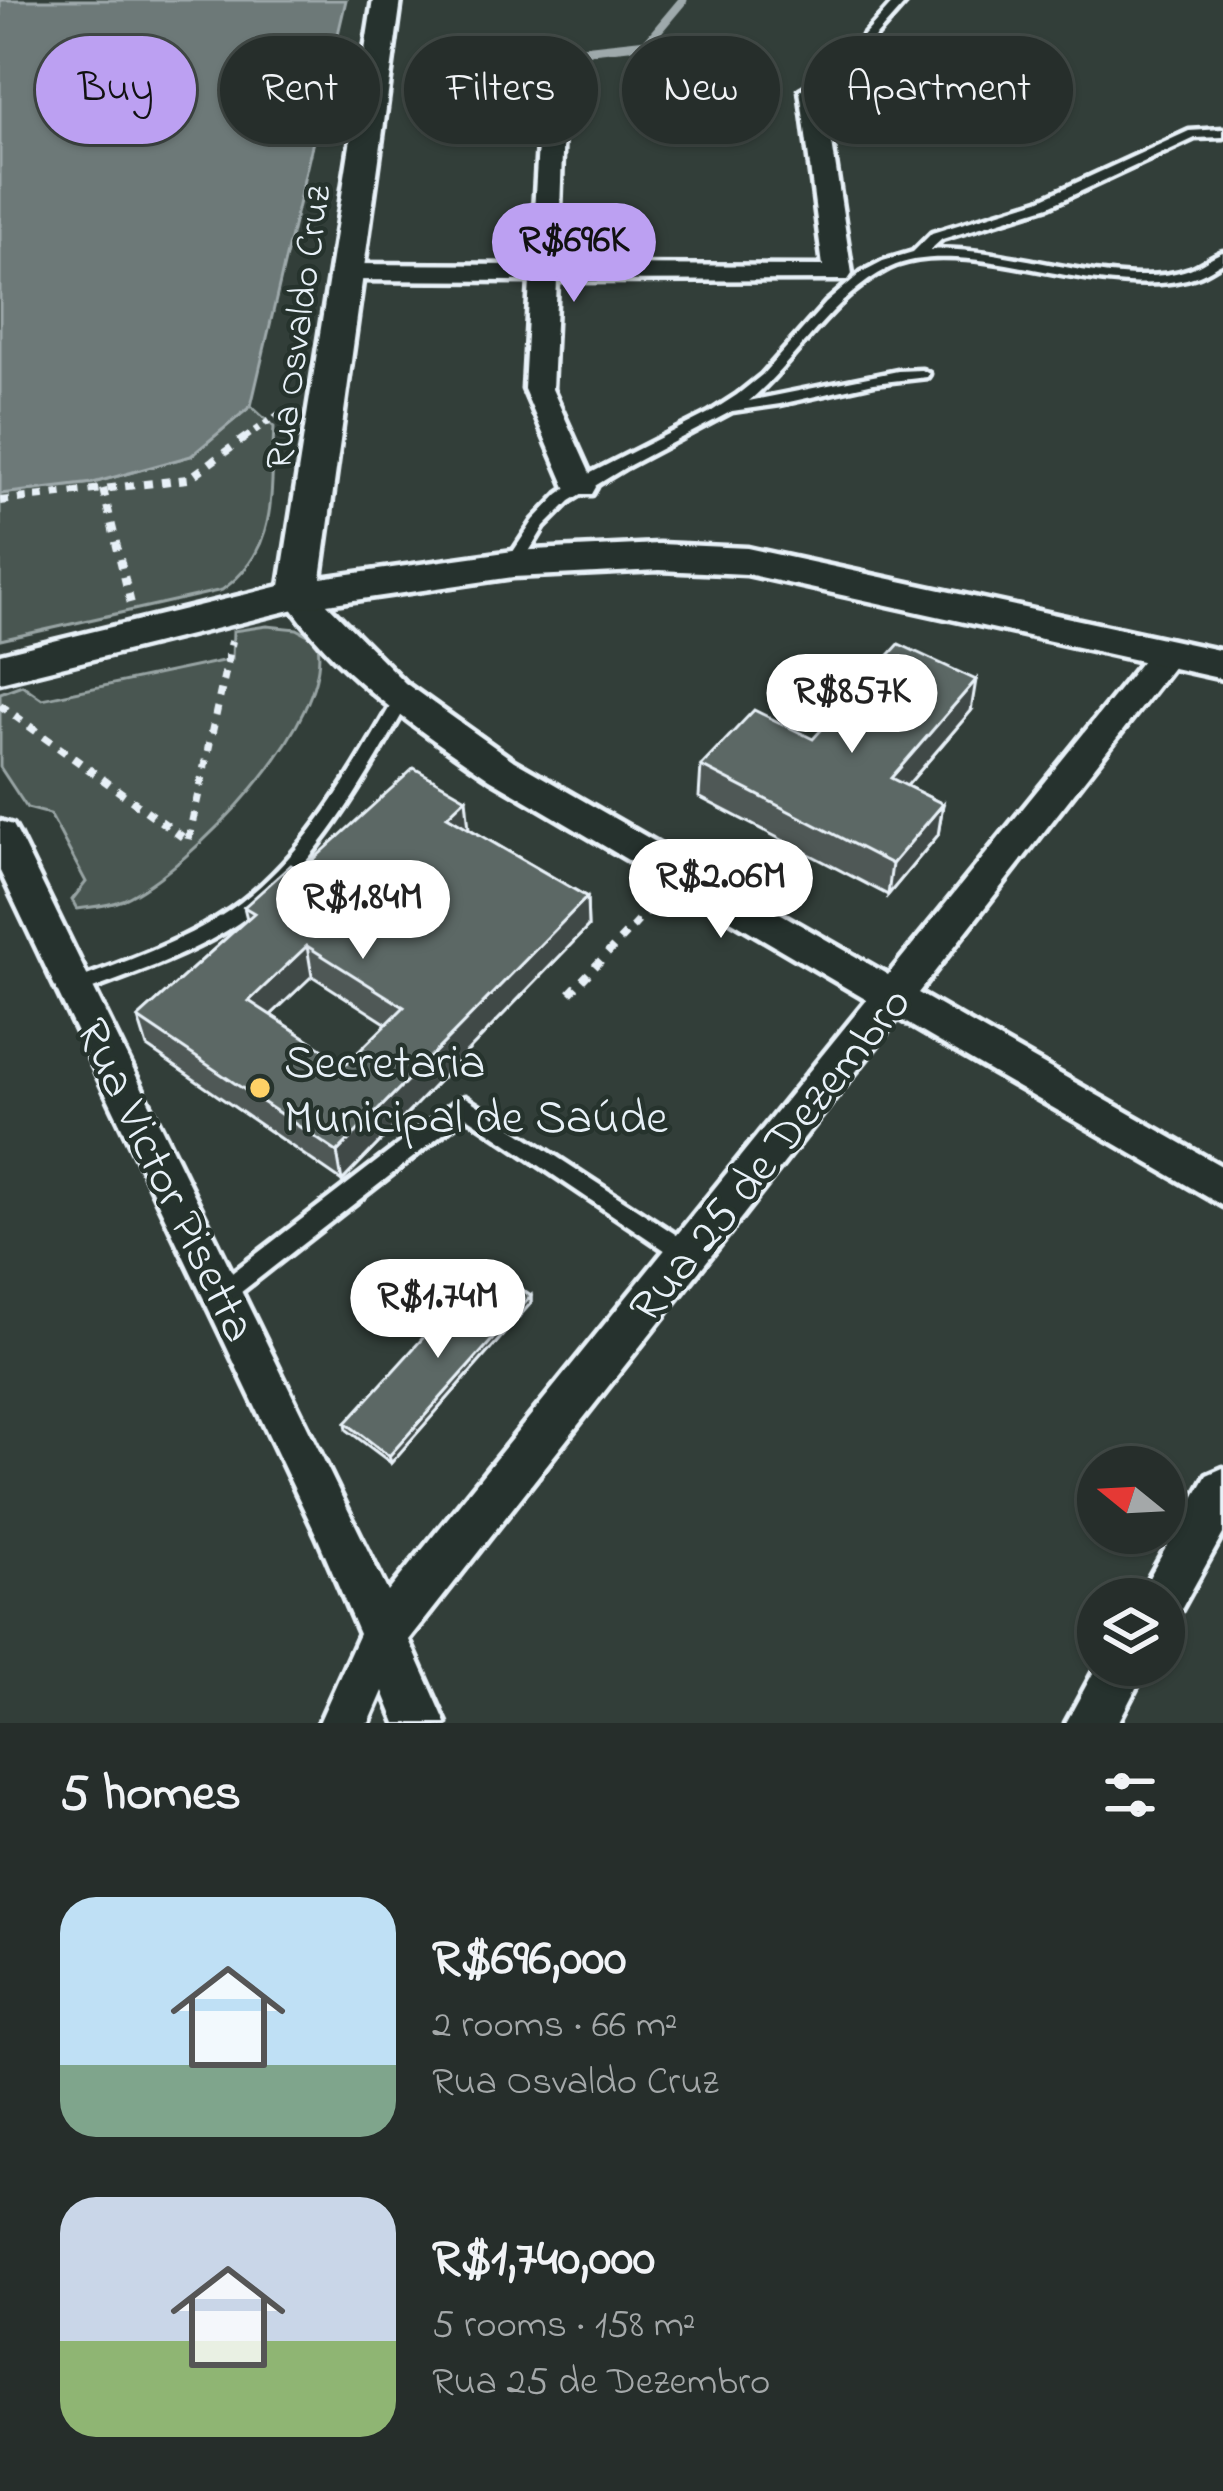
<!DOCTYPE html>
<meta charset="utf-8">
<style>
:root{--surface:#262e2b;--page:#2e3633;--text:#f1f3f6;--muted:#a4a8a9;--line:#424a47;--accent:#bca0f2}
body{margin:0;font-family:"Indie Flower",sans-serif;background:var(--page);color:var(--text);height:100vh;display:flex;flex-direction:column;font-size:45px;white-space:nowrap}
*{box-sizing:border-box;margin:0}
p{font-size:39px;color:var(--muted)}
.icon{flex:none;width:66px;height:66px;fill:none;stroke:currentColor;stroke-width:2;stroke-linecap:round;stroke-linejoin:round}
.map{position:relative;height:1723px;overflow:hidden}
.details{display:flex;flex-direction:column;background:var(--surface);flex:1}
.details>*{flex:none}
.guide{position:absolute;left:36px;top:36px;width:1152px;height:108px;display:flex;gap:24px}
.needle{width:78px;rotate:288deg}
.buttons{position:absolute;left:1077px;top:1446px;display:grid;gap:24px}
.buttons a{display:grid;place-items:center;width:108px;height:108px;border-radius:50%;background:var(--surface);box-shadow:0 3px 9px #0004,0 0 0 3px var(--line);font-size:60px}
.price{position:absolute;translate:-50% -102px;padding:0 27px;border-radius:42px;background:#fff;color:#222;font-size:39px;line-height:78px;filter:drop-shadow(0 3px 6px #0008)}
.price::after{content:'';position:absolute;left:50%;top:72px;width:36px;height:27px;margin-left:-18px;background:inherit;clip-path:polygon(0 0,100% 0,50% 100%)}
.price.active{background:var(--accent);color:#111}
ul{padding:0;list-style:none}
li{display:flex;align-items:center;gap:36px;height:300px;padding:0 60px}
li span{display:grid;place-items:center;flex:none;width:336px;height:240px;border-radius:36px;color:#555}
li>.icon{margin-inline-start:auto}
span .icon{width:144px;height:144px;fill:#fffc;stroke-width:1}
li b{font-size:51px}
h2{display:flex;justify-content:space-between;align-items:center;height:144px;padding:0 60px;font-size:51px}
.chip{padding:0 42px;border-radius:54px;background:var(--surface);box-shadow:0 3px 9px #0004,0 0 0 3px var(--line);font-size:42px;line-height:108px}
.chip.active{background:var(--accent);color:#111}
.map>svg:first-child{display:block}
.green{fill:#495651;stroke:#98a4a4;stroke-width:3}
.water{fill:#6d7978;stroke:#9ea9ab;stroke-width:3}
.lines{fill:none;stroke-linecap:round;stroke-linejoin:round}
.stream{stroke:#9ea9ab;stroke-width:9}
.service-casing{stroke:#e8f1f8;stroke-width:9}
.minor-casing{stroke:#e8f1f8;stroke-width:9}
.tertiary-casing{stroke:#e8f1f8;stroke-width:9}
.path-far1{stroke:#e8f1f8;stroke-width:6;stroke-dasharray:6 6;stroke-linecap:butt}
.path{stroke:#e8f1f8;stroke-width:8;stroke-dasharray:9 9;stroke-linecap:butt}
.service{fill:#26332d;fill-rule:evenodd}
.minor{fill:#26332d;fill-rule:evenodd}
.tertiary{fill:#26332d;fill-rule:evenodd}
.wall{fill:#4f5957;stroke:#e8f1f8;stroke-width:3;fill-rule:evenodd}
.shaded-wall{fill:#404947;stroke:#e8f1f8;stroke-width:3}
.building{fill:#5c6865;stroke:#e8f1f8;stroke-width:3;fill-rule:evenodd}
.poi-dot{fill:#ffd166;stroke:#26332d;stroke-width:4.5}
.labels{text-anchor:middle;stroke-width:9;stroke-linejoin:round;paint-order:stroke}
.far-street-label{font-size:39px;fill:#e8f1f8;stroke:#26332d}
.poi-label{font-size:48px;fill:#e8f1f8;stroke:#26332d;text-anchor:start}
.street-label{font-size:48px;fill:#e8f1f8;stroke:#26332d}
</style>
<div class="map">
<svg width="1223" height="1723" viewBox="0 0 1223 1723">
<rect width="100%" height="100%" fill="#323e39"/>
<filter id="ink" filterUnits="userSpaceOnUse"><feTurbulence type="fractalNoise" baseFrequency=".00833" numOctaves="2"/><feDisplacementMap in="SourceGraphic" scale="24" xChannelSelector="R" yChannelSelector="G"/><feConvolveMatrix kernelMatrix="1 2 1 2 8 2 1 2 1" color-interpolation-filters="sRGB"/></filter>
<g filter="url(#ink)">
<g class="green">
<path d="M 251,406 L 274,427 C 270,491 280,549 222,590 L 0,640 L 0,494 L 93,483 L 191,456 Z"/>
<path d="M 267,626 L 297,629 L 317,640 C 337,719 190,869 123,900 C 109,906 91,907 77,909 L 72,900 L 86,882 L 50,814 L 27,808 L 0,767 L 0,693 L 22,685 L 42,699 L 232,659 L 233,631 Z"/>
</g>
<polygon class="water" points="0,0 346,0 251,406 191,456 93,483 0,494"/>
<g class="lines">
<polyline class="stream" points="418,68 647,43 683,0"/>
<g class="service-casing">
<g id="service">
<polygon points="896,0 908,0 829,89 808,93 808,87 821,83"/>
<path d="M 1223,129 L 1223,137 L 1195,138 L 1049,206 L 942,239 L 930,250 C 1007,244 1120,294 1190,269 C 1201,265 1212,256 1223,252 L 1223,262 C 1215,266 1207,272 1199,275 C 1136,299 1037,265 970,259 C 943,257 914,256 889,268 C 831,297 797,360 749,401 L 898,371 L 922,370 L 929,374 L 927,377 L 874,383 L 780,404 L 732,411 L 626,467 L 570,501 L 544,527 L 519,568 L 507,568 L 505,564 L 534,520 L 559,494 L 585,476 L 709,413 L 737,395 L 762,375 L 826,303 L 862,272 L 883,261 L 913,252 L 932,233 L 1039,200 L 1189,131 Z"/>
<path d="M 401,696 L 409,702 C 361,786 311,879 226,931 C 181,958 130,975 82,993 L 68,993 L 66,988 L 68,983 C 123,962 181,943 230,910 C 304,859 351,774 395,698 Z"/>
<polygon points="465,1097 695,1247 698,1254 695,1261 688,1263 681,1261 466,1116 231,1300 223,1302 215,1300 212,1293 215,1286 458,1099"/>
</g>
</g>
<g class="minor-casing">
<g id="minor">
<polygon points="812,83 824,90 852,274 848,280 557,281 552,389 596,487 592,494 570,494 566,487 524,389 530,281 347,280 333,272 347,264 531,265 539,126 551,119 563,126 558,265 823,266 800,90"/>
<path d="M 299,584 L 310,587 L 405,683 L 514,761 L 888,975 L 1156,644 L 1180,644 L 1184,652 L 918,993 L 1223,1167 L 1223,1206 L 898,1018 L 409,1640 L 446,1723 L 396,1723 L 383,1691 L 369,1723 L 319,1723 L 359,1634 L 317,1536 L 0,871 L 0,821 L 13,825 L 18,834 L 388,1592 L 867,1000 L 490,779 C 416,728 332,672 283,595 L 288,587 Z"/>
<polygon points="1223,1468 1223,1534 1178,1615 1164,1621 1164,1599 1137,1599 1207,1475"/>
<polygon points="1098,1664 1148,1665 1118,1723 1066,1723"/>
</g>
</g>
<g class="tertiary-casing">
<polygon id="tertiary" points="373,0 401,0 321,578 513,551 659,544 747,548 1223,651 1223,679 747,574 659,570 513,577 299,608 0,682 0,654 280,586"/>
</g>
<polyline class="path-far1" points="245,438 287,408"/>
<g class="path">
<polyline points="103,489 131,604"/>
<polyline points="0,501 188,479 249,435"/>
<polyline points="0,705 188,841 232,641"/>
<polyline points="570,993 659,899"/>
</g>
<use href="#service" class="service"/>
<use href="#minor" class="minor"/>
<use href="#tertiary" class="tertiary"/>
</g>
<g class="wall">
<polygon points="971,711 907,786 943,804 938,835 888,895 699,797 701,766 813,739"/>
<path d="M 468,828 L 587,897 L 588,927 L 342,1181 L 147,1047 L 138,1018 L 247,919 L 244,907 L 301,871 ZM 312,976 L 387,1024 L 346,1064 L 271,1015 Z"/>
<polygon points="531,1296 531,1303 391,1463 347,1430 346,1423"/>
</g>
<g class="shaded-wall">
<polygon points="976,680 971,711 887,809 891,778"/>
<polygon points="466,798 469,829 447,816"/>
<polygon points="943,804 938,835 888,895 892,864"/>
<polygon points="587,897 588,927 342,1181 337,1152"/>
<polygon points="307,946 312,976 255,1030 249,1001"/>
<polygon points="531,1296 531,1303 391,1463 389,1456"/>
</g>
<g class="building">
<polygon points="899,644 976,680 891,778 943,804 892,864 701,766 754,710 813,739"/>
<path d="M 414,768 L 466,798 L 447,816 L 587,897 L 337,1152 L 138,1018 L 254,913 L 244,907 L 291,865 L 301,871 ZM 307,946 L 404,1007 L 346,1064 L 249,1001 Z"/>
<polygon points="488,1266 531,1296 389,1456 346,1423"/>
</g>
</g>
<circle class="poi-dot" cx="260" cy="1088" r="12"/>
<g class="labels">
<g class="far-street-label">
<text transform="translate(296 327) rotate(-82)" y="14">Rua Osvaldo Cruz</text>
</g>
<g class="poi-label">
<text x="284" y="1077">Secretaria<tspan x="284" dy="55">Municipal de Saúde</tspan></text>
</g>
<g class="street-label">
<text transform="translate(768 1153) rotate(-51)" y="17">Rua 25 de Dezembro</text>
<text transform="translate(168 1179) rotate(64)" y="17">Rua Victor Pisetta</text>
</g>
</g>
</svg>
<div class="buttons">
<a><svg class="needle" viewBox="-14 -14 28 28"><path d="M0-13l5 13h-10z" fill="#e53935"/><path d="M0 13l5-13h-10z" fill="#a4a8a9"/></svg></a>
<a><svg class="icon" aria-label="layers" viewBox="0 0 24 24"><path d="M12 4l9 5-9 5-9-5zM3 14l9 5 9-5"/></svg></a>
</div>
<b class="price active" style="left:574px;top:305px">R$696K</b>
<b class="price" style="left:852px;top:756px">R$857K</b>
<b class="price" style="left:721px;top:941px">R$2.06M</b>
<b class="price" style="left:363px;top:962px">R$1.84M</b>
<b class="price" style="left:438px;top:1361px">R$1.74M</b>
<div class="guide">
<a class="chip active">Buy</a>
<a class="chip">Rent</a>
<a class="chip">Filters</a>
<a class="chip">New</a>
<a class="chip">Apartment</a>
</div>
</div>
<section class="details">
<h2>5 homes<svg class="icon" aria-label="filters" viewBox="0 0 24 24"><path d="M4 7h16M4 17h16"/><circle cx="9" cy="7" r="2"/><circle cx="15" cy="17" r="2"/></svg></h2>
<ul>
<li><span style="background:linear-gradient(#bfe0f5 70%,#7fa58c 0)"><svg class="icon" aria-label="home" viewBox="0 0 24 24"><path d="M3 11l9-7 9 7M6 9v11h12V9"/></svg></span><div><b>R$696,000</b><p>2 rooms · 66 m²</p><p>Rua Osvaldo Cruz</p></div></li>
<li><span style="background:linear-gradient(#c9d6e8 60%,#8fb573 0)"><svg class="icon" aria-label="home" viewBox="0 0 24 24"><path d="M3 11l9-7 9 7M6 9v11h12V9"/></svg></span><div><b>R$1,740,000</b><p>5 rooms · 158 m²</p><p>Rua 25 de Dezembro</p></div></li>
</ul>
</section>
